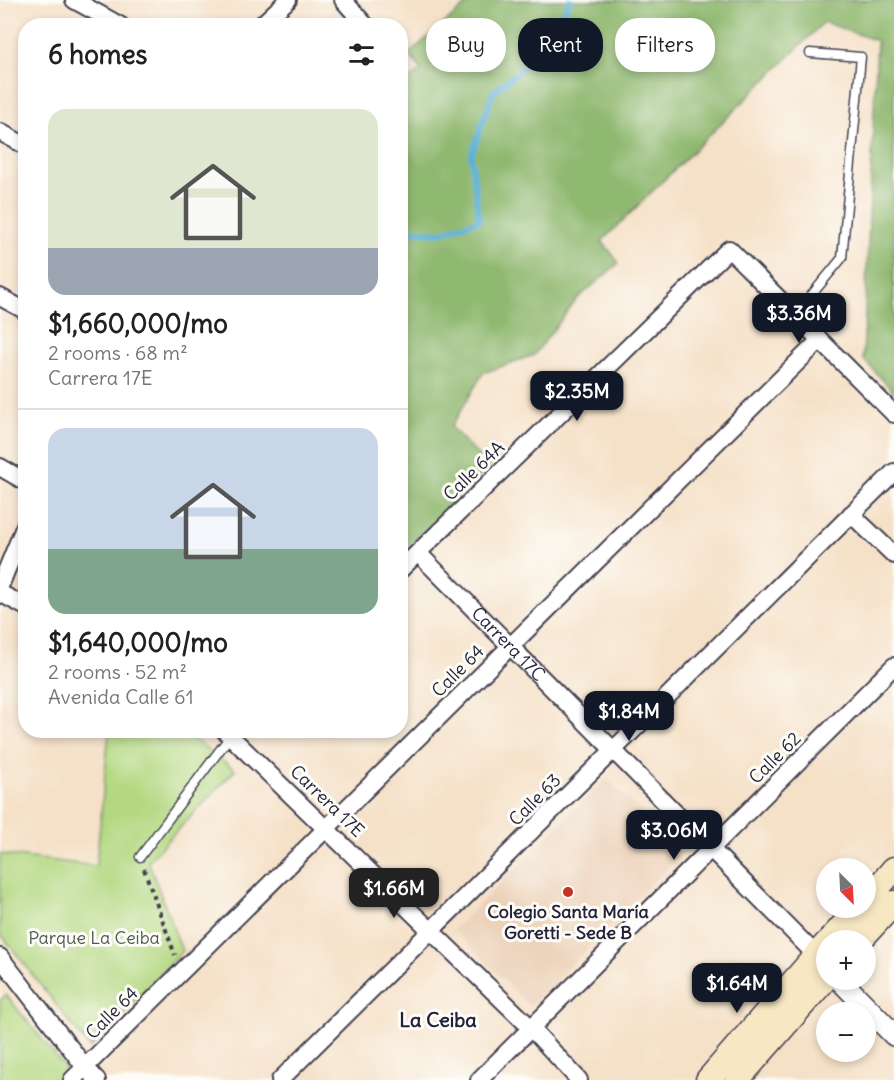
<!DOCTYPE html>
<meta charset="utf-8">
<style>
:root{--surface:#fff;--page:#f2f2f2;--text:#202124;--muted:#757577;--line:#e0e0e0;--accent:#111827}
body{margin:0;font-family:Delius,sans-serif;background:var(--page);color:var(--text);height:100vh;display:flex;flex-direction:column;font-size:22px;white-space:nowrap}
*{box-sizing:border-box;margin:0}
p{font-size:20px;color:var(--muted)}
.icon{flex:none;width:33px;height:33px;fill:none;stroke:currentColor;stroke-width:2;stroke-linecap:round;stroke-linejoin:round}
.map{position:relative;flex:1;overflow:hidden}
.side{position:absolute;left:18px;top:18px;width:390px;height:720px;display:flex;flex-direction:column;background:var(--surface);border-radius:24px;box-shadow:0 3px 9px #0003}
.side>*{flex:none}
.top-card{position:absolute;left:426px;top:18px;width:378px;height:54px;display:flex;gap:12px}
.needle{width:39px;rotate:156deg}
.controls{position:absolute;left:816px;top:858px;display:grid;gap:12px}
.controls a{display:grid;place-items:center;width:60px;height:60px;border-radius:50%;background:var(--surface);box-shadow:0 3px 9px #0003;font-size:30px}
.price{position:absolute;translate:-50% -51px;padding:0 14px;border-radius:12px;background:var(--accent);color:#fff;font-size:20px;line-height:39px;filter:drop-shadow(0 2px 3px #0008)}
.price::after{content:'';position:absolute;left:50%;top:36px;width:18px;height:14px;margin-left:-9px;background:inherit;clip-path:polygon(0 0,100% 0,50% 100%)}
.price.selected{background:#222;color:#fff}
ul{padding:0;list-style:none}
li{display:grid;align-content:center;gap:12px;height:318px;padding:0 30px}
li+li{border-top:2px solid var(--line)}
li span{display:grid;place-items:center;height:186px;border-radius:18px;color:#555}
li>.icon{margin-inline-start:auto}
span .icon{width:108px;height:108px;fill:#fffc;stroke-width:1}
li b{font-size:26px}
h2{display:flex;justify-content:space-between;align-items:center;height:72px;padding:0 30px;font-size:26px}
.chip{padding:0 21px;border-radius:24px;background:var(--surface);box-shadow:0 3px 9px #0003;font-size:21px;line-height:54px}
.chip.selected{background:var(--accent);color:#fff}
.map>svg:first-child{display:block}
.built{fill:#ecd2b9}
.green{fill:#b4d881;stroke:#6b7d5e;stroke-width:1.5}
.forest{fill:#8fb86f;stroke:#586d55;stroke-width:1.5}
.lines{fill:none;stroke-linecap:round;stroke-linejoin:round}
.stream{stroke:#5db0d8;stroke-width:6}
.service-casing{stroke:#423f50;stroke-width:11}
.minor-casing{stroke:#423f50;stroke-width:20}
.tertiary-casing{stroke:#423f50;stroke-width:24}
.secondary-casing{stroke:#423f50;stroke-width:27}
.path{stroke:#423f50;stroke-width:4;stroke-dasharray:4.5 4.5;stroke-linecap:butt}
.service{stroke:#fff;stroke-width:8}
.minor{stroke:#fff;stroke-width:16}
.tertiary{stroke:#fff;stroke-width:21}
.secondary{stroke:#f7e8c3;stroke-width:24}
.poi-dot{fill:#c8321e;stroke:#fdfcf7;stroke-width:2}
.labels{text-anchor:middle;stroke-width:6;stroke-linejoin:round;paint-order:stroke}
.street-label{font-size:18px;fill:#22223b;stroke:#fdfcf7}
.poi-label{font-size:18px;font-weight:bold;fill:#22223b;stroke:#fdfcf7}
.park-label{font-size:18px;fill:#4e5950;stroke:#fdfcf7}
.neighbourhood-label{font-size:20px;font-weight:bold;fill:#22223b;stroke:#fdfcf7}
</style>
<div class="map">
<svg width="894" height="1080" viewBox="0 0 894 1080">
<rect width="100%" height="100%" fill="#fdfcf7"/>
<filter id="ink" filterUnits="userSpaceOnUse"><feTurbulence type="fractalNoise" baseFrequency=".0167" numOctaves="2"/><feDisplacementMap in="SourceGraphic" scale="12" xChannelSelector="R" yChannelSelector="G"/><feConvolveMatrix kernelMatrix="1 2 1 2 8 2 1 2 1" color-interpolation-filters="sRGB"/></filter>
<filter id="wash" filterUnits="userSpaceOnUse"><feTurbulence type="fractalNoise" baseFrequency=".008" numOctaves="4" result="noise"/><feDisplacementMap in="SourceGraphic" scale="24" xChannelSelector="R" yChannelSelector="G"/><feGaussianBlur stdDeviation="1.35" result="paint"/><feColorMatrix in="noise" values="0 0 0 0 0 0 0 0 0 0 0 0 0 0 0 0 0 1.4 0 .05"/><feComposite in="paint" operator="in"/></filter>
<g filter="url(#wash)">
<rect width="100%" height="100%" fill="#f5e1c8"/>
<polygon class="built" points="606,778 682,853 530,1006 453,930"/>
<g class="green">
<polygon points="109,731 183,731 235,770 148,861 182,951 90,1048 0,933 0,854 96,866"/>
<polygon points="6,995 66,1069 55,1080 0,1080 0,1000"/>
</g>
<polygon class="forest" points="472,0 894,0 894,392 863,359 877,41 824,22 602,241 619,263 577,299 534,355 483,373 451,427 489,467 401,554 401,87 421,69 408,54"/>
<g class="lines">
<polyline class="stream" points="400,229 439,233 479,220 471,156 493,92 546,49 570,0"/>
</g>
</g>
<g filter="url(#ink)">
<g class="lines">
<g class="service-casing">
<g id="service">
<polyline points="795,315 842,258 861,57 810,53"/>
<polyline points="140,857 231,735"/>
</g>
</g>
<g class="minor-casing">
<g id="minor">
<polyline points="74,0 121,26"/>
<polyline points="343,0 366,26"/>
<polyline points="260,26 288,0"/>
<polyline points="0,132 26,146"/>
<polyline points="0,297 26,311"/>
<polyline points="0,467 26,482"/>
<polyline points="851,514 894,555"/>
<path id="s1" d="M 418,553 L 816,955"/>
<polyline points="400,570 729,249 894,414"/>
<polyline points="0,586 26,523"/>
<polyline points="0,593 26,607"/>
<polyline points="224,730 531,1028 579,1080"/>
<polyline points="0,957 85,1067 97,1080"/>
<polyline points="72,1080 820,340"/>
<polyline points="280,1080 894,472"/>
<polyline points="479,1080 894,666"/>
</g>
</g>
<g class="tertiary-casing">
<polyline id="tertiary" points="840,980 894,1035"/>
</g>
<g class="secondary-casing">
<g id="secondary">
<polyline points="866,901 894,869"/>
<polyline points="830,940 859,908"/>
<polyline points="860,940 894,903"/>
<polyline points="708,1080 826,944"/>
<polyline points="737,1080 826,978"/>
</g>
</g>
<polyline class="path" points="144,869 175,955"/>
<use href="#service" class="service"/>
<use href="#minor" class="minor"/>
<use href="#tertiary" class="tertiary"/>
<use href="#secondary" class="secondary"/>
</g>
</g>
<circle class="poi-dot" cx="568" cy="892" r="6"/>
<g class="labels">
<g class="street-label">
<text transform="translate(474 471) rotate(-44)" y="6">Calle 64A</text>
<text dy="6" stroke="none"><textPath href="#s1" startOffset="128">Carrera 17C</textPath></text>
<text transform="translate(458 671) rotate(-45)" y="6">Calle 64</text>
<text transform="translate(775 758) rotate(-45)" y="6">Calle 62</text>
<text transform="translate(535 800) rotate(-45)" y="6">Calle 63</text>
<text transform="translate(327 801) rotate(44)" y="6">Carrera 17E</text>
<text transform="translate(112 1013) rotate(-45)" y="6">Calle 64</text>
</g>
<g class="poi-label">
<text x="568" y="918">Colegio Santa María<tspan x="568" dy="21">Goretti - Sede B</tspan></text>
</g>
<g class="park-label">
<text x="94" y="944">Parque La Ceiba</text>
</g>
<g class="neighbourhood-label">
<text x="438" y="1027">La Ceiba</text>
</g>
</g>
</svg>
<div class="controls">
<a><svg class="needle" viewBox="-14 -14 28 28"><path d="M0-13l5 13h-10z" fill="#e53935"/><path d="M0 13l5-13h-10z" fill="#757577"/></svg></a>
<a>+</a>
<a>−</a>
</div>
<b class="price" style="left:799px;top:344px">$3.36M</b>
<b class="price" style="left:577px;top:422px">$2.35M</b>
<b class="price" style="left:629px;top:742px">$1.84M</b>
<b class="price" style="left:674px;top:861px">$3.06M</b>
<b class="price selected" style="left:394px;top:919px">$1.66M</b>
<b class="price" style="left:737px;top:1014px">$1.64M</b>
<div class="top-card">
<a class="chip">Buy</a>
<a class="chip selected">Rent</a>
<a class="chip">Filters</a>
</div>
<section class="side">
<h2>6 homes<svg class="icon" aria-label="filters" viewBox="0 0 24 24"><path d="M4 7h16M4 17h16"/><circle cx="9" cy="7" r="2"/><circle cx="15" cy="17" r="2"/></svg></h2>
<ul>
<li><span style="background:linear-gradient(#dfe7d0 75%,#9aa5b1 0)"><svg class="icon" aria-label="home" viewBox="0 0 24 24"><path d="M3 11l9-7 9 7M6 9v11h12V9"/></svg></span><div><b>$1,660,000/mo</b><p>2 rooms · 68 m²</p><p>Carrera 17E</p></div></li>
<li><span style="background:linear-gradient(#c9d6e8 65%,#7fa58c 0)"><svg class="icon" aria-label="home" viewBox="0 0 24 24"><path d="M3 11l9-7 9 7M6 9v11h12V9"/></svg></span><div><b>$1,640,000/mo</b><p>2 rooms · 52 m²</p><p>Avenida Calle 61</p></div></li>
</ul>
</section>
</div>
